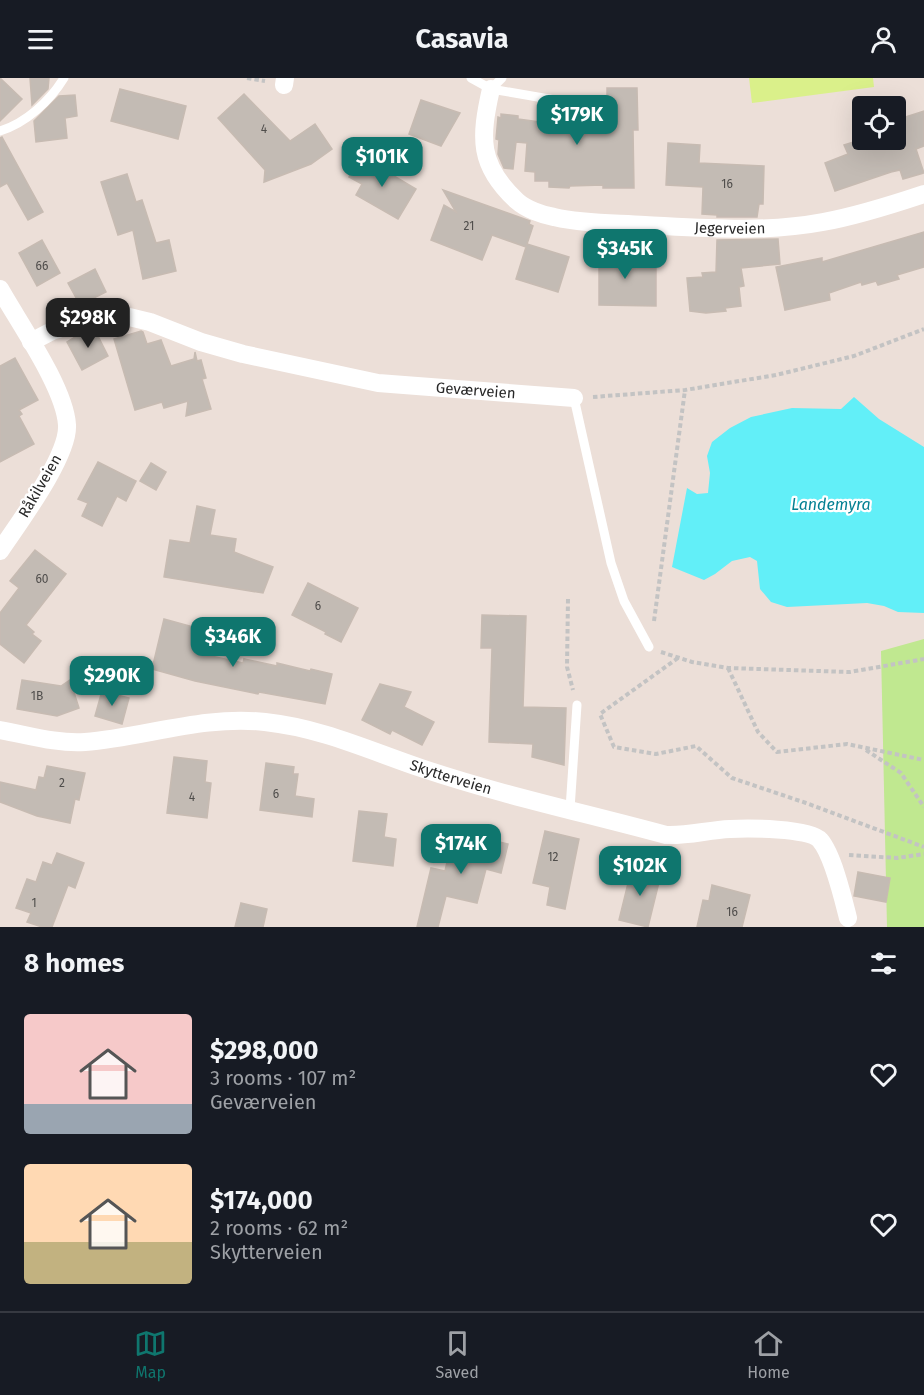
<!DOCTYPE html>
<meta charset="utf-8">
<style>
:root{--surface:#171b24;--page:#242831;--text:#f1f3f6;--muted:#9ea1a6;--line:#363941;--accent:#0f766e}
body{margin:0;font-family:"Fira Sans",sans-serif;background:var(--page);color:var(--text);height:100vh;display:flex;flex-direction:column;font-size:22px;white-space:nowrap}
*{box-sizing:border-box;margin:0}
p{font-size:20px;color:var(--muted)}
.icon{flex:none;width:33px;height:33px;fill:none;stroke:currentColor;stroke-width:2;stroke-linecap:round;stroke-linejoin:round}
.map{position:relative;height:849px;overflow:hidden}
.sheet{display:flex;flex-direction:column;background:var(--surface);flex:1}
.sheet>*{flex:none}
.fabs{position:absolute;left:852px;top:18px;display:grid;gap:12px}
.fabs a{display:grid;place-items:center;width:54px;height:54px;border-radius:6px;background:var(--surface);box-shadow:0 6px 24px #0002;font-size:30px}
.price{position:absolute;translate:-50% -51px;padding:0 14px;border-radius:12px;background:var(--accent);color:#fff;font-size:20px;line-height:39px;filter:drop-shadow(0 2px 3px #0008)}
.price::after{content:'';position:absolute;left:50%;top:36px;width:18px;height:14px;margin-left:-9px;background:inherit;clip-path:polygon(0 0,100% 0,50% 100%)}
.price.selected{background:#222;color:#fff}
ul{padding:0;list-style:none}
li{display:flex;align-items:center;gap:18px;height:150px;padding:0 24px}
li span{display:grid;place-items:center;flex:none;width:168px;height:120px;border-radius:6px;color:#555}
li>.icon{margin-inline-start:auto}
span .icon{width:72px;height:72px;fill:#fffc;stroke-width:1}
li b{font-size:26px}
h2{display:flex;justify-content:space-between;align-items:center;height:72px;padding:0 24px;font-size:26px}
header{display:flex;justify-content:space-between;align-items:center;height:78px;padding:0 24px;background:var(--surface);font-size:27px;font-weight:700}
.menu{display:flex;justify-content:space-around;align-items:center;height:84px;border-top:2px solid var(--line);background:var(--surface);font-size:16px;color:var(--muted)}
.menu a{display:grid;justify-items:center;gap:3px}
.menu .selected{color:var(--accent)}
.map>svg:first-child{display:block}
.green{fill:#c0e890}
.pitch{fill:#daf08a}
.water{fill:#62eff8}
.building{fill:#c3bbb4;stroke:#c7bbb2;stroke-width:1.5}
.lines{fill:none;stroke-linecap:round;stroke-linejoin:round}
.path{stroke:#c3c3c3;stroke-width:4;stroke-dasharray:4.5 3;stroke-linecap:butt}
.lane{stroke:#fff;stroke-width:9}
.street{stroke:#fff;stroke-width:18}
.labels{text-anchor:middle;stroke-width:4.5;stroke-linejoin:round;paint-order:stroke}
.number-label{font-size:12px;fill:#4f4d4b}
.street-label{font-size:15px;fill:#282828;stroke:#fff}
.water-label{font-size:16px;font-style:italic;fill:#048093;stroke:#fff}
</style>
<header><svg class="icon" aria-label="menu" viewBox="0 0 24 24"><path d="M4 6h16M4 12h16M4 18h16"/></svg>Casavia<svg class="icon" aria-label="person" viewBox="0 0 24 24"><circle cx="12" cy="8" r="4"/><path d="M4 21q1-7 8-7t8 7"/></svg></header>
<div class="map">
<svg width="924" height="849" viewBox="0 0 924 849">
<rect width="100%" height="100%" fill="#ecdfd8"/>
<polygon class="green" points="924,561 924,849 887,849 881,573"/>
<polygon class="pitch" points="749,0 873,0 874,9 752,25"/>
<polygon class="water" points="854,319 879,341 924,369 924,535 898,534 884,528 867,525 787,529 771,524 760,511 757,483 750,479 732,483 715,496 704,502 672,489 687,410 697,416 708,415 710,395 707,378 712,364 730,350 751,339 792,330 841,331"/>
<g class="building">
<polygon points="0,0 22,21 0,43"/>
<polygon points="30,0 49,0 48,11 32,27"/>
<polygon points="607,10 637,10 638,52 633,52 634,110 603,110 603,107 570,108 569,110 549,109 549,103 535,103 535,94 525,93 527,65 516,64 513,91 504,90 498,76 499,62 496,61 498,39 501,40 501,36 518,38 518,41 555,46 556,43 576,44 576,40 607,42"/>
<polygon points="120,11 186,28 178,61 111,43"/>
<polygon points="244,16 290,63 315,46 332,71 311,86 264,104 265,92 218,40"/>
<polygon points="75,17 77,38 65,40 67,60 36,64 34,43 59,18"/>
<polygon points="421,22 460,35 441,68 409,56"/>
<polygon points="924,33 924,68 916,71 924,95 903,101 900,92 891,94 835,113 825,85 848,76 844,67 860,62 857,54 862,52 862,62 896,62 896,42"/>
<polygon points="2,59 43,134 28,142 7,105 0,109 0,60"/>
<polygon points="668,65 700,67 699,85 764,88 763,126 759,126 757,139 717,139 717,137 702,136 703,109 666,107"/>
<polygon points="362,79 416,111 398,141 356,117 362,106 349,99"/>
<polygon points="127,96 136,124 142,122 156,165 169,162 176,193 143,201 133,152 118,157 101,104"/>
<polygon points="443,112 530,143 529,146 533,148 527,166 569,179 558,214 516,201 526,169 492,157 482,182 431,162 444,127 456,134"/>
<polygon points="924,154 924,189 897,197 899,201 878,207 876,203 862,207 861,204 829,215 830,222 785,232 776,189 822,180 822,184"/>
<polygon points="778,161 780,186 741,190 744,208 739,209 741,228 725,230 726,233 706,235 690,233 687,200 703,199 702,195 716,194 717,162"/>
<polygon points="42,162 60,195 37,208 19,175"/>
<polygon points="599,171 634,171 635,189 656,190 656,228 599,227"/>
<polygon points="95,191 106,214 80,227 68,205"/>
<polygon points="95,252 108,278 82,292 67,264 80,256"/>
<polygon points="141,253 143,254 147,266 161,262 171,288 194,281 195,274 197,283 201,282 206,300 202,301 211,331 186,338 188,323 164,330 162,324 135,332 114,261"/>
<polygon points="15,280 38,322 19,332 22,336 19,338 34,366 0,384 0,288"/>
<polygon points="98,384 136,403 126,423 117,418 102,448 82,438 88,425 78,421"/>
<polygon points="151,385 166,394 156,412 140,403"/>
<polygon points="197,428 215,432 210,457 236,461 234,474 273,489 263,515 164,499 170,462 190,465"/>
<polygon points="35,472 66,496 26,547 34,554 32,556 41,563 24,585 0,566 0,535 19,510 10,503"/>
<polygon points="308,505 358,530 341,564 325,556 326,554 292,537"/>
<polygon points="482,537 526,538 523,629 566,630 564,687 532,679 533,666 489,664 492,570 481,570"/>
<polygon points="164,541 208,553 202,576 243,585 244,581 277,588 277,585 310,593 311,591 332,596 325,626 259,614 258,616 195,603 152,591"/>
<polygon points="22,602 61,608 70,602 79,630 57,638 17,631"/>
<polygon points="380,606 411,614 404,629 434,644 422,667 392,652 390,656 362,642"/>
<polygon points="102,613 129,620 122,646 95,638"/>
<polygon points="174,679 207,683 205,704 211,705 207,740 167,735"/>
<polygon points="266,685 294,689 293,696 298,696 295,718 314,721 312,739 260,732"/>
<polygon points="47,688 85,695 79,722 75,721 70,745 37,738 0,724 0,704 36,712 39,699 44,700"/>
<polygon points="359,733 387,736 384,759 396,761 393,788 353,783"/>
<polygon points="454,753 508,766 501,795 486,791 477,825 446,818 438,849 417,849 431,790 445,793"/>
<polygon points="545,753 579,761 565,831 547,827 550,809 533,805"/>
<polygon points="57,775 84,785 75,810 68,807 52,849 42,849 27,844 31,835 16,830 27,801 36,804 43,784 52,787"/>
<polygon points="632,789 661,796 648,849 619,842"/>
<polygon points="858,794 890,800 886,824 854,818"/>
<polygon points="712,807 750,817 742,849 697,849 703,822 709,823"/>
<polygon points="241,825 267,831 263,849 235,849"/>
</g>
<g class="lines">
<g class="path">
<polyline points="247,0 265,3"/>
<polyline points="593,319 685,312 776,297 854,278 924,251"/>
<polyline points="568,521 567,589 573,612"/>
<polyline points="654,543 685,312"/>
<polyline points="661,574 692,584 728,590 850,594 924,581"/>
<polyline points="678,580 600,636 614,669 656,676 696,668 732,700 806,725 924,769"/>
<polyline points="728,590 758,654 777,674 847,666 924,682"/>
<polyline points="866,672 901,695 924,729"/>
<polyline points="849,777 897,780 924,776"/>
</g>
<g class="lane">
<polyline points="471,0 491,11 584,27"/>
<polyline points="491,11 502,0"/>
<path d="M 0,53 C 26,45 50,23 64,0"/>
<polyline points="574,320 611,485 624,523 649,569"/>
<polyline points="570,731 577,627"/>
</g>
<g class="street">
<polyline points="284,7 285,0"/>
<path id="s1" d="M 491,11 C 480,60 478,87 517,123 C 526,131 542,137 554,139 C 584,146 615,145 645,147 C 704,150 765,155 823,144 C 857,138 891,127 924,116"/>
<path d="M 0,211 C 19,245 65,310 67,347 C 69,378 18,446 0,473"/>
<path id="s2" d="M 31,264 L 52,253 L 85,243 L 109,238 L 125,238 L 150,244 L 201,264 L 243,276 L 378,305 L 574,320"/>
<path id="s3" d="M 0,652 C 28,657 57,666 85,664 C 145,659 205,637 265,644 C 321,650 368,672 421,690 C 501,717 585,735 666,757 C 688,758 708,752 730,751 C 747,750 809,750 820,762 C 833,777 843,820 848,840"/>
</g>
</g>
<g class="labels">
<g class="number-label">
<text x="264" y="55">4</text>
<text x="727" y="110">16</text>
<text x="469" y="152">21</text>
<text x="42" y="192">66</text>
<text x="42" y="505">60</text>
<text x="318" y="532">6</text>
<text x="37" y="622">1B</text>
<text x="62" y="709">2</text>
<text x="276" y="720">6</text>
<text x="192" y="723">4</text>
<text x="553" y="783">12</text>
<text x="34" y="829">1</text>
<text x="732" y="838">16</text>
</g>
<g class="street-label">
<text dy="5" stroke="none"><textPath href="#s1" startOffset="340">Jegerveien</textPath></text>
<text dy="5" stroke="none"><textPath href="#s2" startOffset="459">Geværveien</textPath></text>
<text transform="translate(40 408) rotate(-60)" y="5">Råkilveien</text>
<text dy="5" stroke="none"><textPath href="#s3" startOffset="462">Skytterveien</textPath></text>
</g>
<g class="water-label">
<text x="831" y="432">Landemyra</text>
</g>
</g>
</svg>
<div class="fabs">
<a><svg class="icon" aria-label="locate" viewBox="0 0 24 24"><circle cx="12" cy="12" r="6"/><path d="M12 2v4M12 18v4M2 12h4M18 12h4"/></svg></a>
</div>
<b class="price" style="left:577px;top:68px">$179K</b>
<b class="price" style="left:382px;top:110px">$101K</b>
<b class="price" style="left:625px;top:202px">$345K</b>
<b class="price selected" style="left:88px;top:271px">$298K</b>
<b class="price" style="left:233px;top:590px">$346K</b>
<b class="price" style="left:112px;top:629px">$290K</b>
<b class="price" style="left:461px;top:797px">$174K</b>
<b class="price" style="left:640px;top:819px">$102K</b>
</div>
<section class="sheet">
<h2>8 homes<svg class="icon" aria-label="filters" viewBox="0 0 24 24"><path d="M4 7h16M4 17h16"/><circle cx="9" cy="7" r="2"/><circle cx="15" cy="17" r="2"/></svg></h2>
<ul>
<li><span style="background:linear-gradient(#f6c9c9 75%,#9aa5b1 0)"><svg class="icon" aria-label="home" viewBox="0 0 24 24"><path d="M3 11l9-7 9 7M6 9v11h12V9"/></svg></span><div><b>$298,000</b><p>3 rooms · 107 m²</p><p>Geværveien</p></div><svg class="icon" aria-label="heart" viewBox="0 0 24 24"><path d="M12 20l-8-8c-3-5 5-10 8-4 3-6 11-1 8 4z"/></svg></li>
<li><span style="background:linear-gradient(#ffd9b3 65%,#c2b280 0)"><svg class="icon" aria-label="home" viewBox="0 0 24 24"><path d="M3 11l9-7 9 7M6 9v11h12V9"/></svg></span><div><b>$174,000</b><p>2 rooms · 62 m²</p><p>Skytterveien</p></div><svg class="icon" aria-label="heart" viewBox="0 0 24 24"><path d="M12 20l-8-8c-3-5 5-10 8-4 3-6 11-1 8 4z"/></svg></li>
</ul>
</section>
<nav class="menu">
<a class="selected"><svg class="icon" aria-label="map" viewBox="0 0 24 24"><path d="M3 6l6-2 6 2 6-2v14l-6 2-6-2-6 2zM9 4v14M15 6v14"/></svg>Map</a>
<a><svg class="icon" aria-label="saved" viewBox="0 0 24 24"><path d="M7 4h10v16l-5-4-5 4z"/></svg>Saved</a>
<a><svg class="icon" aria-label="home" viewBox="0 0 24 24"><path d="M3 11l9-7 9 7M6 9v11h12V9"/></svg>Home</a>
</nav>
